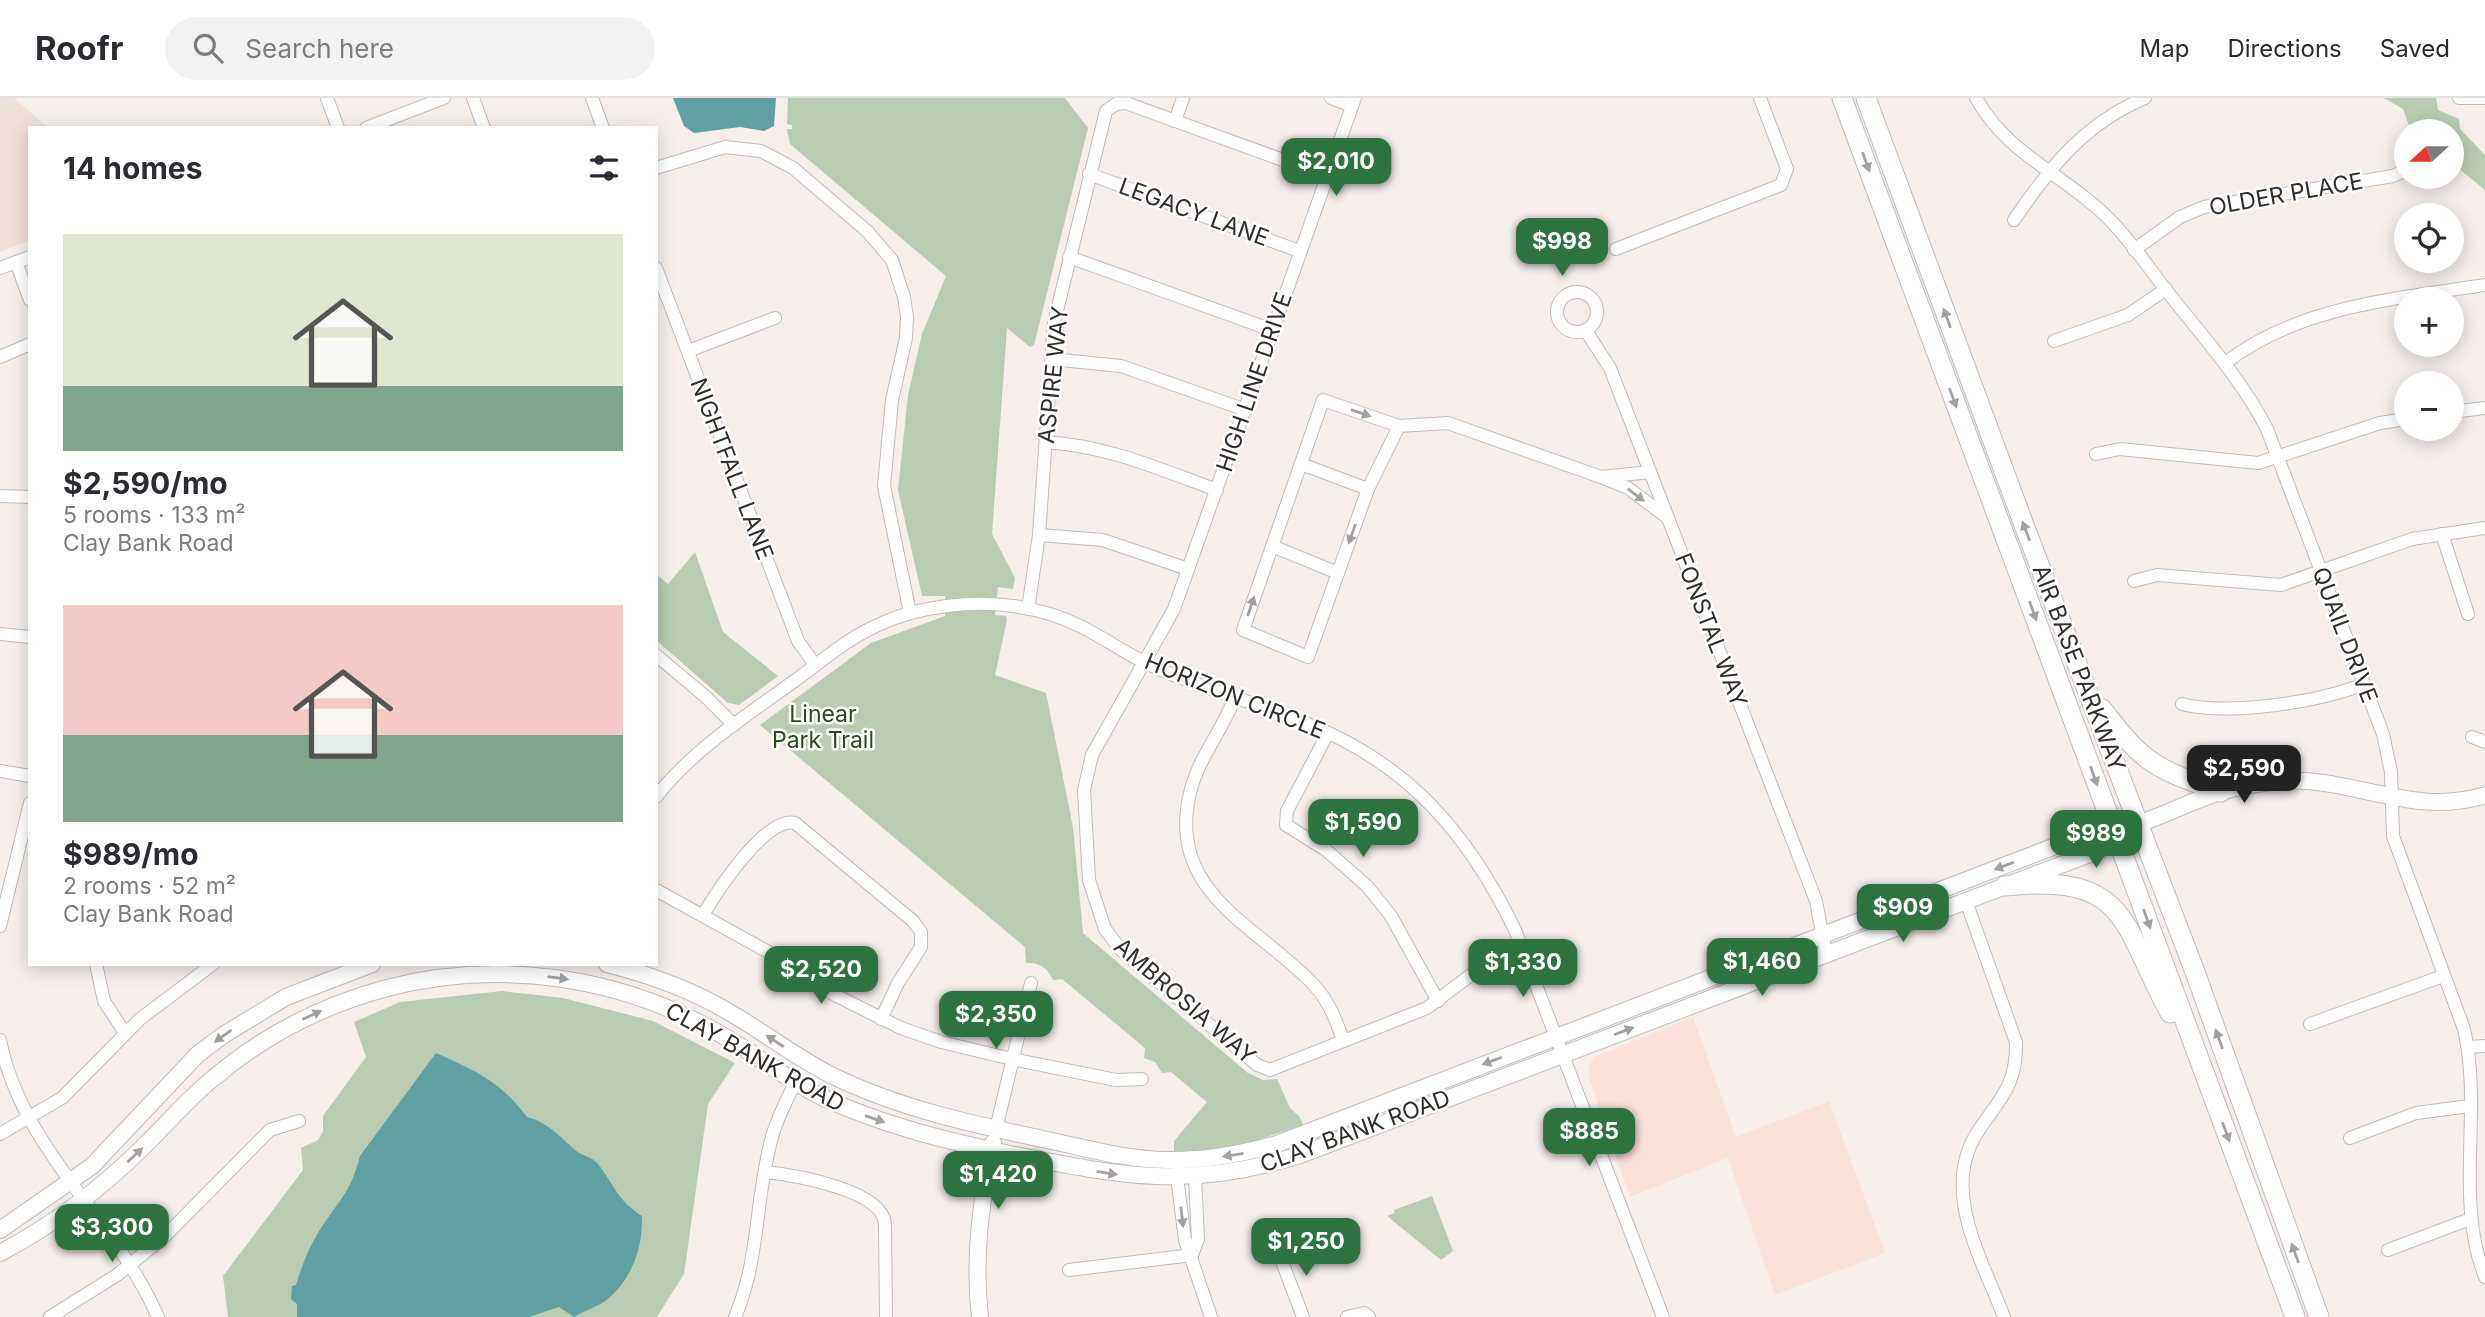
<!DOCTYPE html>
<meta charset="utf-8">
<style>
:root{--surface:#fff;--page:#f2f2f3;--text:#2b2b33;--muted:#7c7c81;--line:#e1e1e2;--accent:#2d733f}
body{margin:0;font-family:Inter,sans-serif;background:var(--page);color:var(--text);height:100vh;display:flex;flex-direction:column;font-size:26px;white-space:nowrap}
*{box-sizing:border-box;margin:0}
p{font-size:23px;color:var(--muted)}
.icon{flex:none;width:38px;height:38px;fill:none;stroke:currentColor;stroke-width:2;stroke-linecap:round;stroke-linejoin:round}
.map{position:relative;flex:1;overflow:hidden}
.side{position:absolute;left:28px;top:28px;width:630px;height:840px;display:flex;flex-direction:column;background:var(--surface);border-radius:0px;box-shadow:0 4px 18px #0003}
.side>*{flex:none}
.needle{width:46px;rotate:249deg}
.controls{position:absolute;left:2394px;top:21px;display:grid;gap:14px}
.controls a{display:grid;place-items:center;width:70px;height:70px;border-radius:50%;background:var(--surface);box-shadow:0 4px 18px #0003;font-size:35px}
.price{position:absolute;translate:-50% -60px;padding:0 16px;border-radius:14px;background:var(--accent);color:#fff;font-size:23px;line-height:46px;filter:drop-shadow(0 2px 4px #0008)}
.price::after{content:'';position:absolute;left:50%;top:42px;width:21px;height:16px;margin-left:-10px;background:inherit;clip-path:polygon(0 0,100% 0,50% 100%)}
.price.current{background:#222;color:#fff}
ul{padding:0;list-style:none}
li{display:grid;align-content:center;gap:14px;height:371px;padding:0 35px}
li span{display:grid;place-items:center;height:217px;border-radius:0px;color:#555}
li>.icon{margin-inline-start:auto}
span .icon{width:126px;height:126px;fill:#fffc;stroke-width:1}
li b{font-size:30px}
h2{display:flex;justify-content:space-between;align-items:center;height:84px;padding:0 35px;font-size:30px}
header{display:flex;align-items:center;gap:42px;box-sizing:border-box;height:98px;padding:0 35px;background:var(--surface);border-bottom:2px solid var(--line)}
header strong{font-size:33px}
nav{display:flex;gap:38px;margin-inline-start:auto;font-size:24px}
.search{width:490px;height:63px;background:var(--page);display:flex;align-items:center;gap:18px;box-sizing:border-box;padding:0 24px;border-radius:38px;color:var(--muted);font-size:26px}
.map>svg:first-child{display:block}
.commercial{fill:#f9e0d8}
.built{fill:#efe0d9}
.green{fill:#b9ccb1}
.water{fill:#60a0a3}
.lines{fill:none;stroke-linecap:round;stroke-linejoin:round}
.minor-casing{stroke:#c2bbb7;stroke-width:14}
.tertiary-casing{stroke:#c2bbb7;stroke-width:18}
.primary-casing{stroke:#c2bbb7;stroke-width:21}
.minor{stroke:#fff;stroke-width:12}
.tertiary{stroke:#fff;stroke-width:16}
.primary{stroke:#fff;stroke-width:19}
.oneway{fill:#a2a0a0}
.labels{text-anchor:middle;stroke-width:5;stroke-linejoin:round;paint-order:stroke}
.street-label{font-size:23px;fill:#302d2c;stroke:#fff}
.park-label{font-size:23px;fill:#274d14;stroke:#fff}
</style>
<header>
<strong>Roofr</strong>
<div class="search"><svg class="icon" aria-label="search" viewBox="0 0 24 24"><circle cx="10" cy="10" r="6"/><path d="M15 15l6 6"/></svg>Search here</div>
<nav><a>Map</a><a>Directions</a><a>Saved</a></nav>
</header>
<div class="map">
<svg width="2485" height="1219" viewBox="0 0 2485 1219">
<rect width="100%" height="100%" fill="#f5eeeb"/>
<polygon class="commercial" points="1693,919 1736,1039 1829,1003 1885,1155 1775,1197 1728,1060 1630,1099 1590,982 1589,969 1594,959"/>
<polygon class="built" points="0,0 14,0 49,30 30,30 30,142 0,154"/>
<g class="green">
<path d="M 788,0 L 1065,0 L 1088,30 L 1034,247 L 1030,249 L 1007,230 L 992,436 L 1015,480 L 1013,491 L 998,489 L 995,517 L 1006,518 L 1007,522 L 995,577 L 1046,595 L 1073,729 L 1083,835 L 1248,975 L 1263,982 L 1277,981 L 1290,1010 L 1299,1018 L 1303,1027 L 1236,1049 L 1174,1055 L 1174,1043 L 1207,1004 L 1171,974 L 1162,975 L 1155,964 L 1144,960 L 1145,950 L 1062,881 L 1053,882 C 1048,870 1039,864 1026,865 L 1025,849 L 760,627 L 871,545 L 945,518 L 945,498 L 922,498 L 898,392 L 908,297 L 922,236 L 946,178 L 790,46 L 787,31 L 792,31 L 792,27 L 787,26 Z"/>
<polygon points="2384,0 2436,0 2438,12 2459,21 2460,31 2485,57 2485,92 2452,65 2452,33 2411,33 2403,11"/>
<polygon points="695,454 723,534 778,578 739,607 728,605 656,542 656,476 668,486"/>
<polygon points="502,893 563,900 653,923 735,965 708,1006 684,1176 657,1219 228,1219 223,1178 303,1072 301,1050 318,1042 323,1034 323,1018 366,959 354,924 400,904"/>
<polygon points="1432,1098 1453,1153 1441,1162 1387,1118 1395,1115 1394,1112"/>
</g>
<g class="water">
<polygon points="673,0 776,0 774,28 764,33 740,29 694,35 684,28"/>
<path d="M 436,955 C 476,973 500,983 527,1019 C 549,1025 559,1038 575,1052 C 582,1058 593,1059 598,1066 C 615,1088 617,1102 642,1118 C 643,1150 632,1180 608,1201 C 598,1209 585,1212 574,1219 L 559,1209 L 529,1219 L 297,1219 L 297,1206 L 291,1201 L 292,1188 L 296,1187 C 301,1170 308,1151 318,1135 C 337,1104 350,1097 360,1058 Z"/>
</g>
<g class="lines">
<g class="minor-casing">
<g id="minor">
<polyline points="327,0 338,30"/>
<polyline points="473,0 484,30"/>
<polyline points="592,0 603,30"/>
<polyline points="1331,0 1352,8"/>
<polyline points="1355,0 1174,511 1092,657 1084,692 1089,782 1105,831 1121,852 1257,967 1270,972 1427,910 1480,870 1522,850"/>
<path d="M 1976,0 C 2007,57 2066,77 2109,121 C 2132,144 2150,172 2170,197 C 2204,240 2242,282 2267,331 L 2383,636 L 2391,674 L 2393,738 L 2464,931 C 2483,1013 2454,1100 2485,1179"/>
<polyline points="2459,0 2483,0"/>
<polyline points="1175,23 1183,0"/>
<polyline points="366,30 444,0"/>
<polyline points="656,70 725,49 761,53 793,70 867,133 892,162 904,199 907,219 906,240 892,302 884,388 910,515"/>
<polyline points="1089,76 1299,153"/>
<path d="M 2014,122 C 2050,69 2085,25 2145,0"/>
<polyline points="1616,151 1781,87 1787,71 1760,0"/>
<polyline points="2134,152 2180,119 2204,109 2393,78 2406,72"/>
<polyline points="1069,159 1272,232"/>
<polyline points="16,164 30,202"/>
<polyline points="0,170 30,159"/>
<polyline points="656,170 798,543 815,567"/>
<circle cx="1577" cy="214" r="20"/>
<polyline points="1586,233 1610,270 1816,803 1826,856"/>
<polyline points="2054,243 2128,217 2166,191"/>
<polyline points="688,253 775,220"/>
<polyline points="0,259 30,246"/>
<polyline points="1051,261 1121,268 1246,312"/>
<path d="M 2225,265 C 2299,208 2395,201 2485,187"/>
<polyline points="2452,314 2485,310"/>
<polyline points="1399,328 1368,391 1308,559 1243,532 1323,302 1399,328 1448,325 1601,379"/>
<path d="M 1046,344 C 1108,348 1159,371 1217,392"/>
<polyline points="2096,356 2120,351 2258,365 2380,325 2406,321"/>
<polyline points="1301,366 1368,391"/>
<polyline points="1650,374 1601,379 1628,390 1668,420"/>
<polyline points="0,398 30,399"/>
<polyline points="2442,436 2468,516"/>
<polyline points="1039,437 1103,442 1188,471"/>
<polyline points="1272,448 1338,475"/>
<polyline points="2134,483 2157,477 2281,487 2412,441 2485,430"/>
<polyline points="1028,511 1039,437 1054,225 1106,13 1116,6 1126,5 1327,78"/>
<polyline points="0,536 30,539"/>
<polyline points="656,557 706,599 734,627"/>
<path d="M 1235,599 C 1223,632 1198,660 1190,695 C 1166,795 1257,827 1314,887 C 1328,902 1337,923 1343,943"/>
<path d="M 2182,606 C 2228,618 2319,604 2364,586"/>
<polyline points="1328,635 1287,713 1286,727 1326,752 1367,788 1391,818 1438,903"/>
<polyline points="2472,639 2485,644"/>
<polyline points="0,673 30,678"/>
<path d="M 656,699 C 693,651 749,616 797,581 C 823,562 847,541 876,528 C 898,517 922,511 947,508 C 992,502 1039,508 1080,528 C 1107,541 1131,560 1159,571 C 1208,592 1259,606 1308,626 C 1409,666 1469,737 1515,832 L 1663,1219"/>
<polyline points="656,792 772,856 835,897 901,930 941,944 1012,961 1116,982 1142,981"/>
<path d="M 1966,803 L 2016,944 C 2017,989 1999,1001 1977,1035 C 1940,1093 1983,1163 2004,1219"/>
<path d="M 703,817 C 716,795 766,717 795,725 L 913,823 L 921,834 L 921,849 L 898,885 L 881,921"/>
<polyline points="0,828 30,705"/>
<polyline points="96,866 104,903 125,935"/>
<polyline points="2310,926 2443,878"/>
<path d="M 0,942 C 22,1052 115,1120 158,1219"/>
<polyline points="2468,949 2485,948"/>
<polyline points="996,1031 1031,885"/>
<polyline points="0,1036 62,1000 140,921 213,866"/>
<polyline points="2350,1040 2416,1015 2470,1008"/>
<path d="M 766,1074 C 794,1077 883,1092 885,1126 L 886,1219"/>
<polyline points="1177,1079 1185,1142 1211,1219"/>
<polyline points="2388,1152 2470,1121"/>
<polyline points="1278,1153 1303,1219"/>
<polyline points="1192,1157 1198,1141 1195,1078"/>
<polyline points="1069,1172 1192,1157"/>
<polyline points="50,1219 117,1177 164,1139 270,1032 299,1023"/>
<path d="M 735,1219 C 760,1161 755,1099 772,1039 C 777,1020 787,1002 795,985"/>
<polyline points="1347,1219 1364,1215 1369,1219"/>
</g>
</g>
<g class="tertiary-casing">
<g id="tertiary">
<path d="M 607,866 C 651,877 695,893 734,917 C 766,936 796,959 829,976 C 899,1011 976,1027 1052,1043 C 1090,1051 1128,1062 1167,1062 C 1204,1063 1241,1056 1277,1046 L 2092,734 C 2138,734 2179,706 2223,693 C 2241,688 2261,685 2281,683 C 2352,678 2413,720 2485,697"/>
<polyline points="0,1132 92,1068 198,956 225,936 286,899 372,866"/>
<path d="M 0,1155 C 53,1127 102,1090 144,1048 C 168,1025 189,999 216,978 C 266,936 324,907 387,890 C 500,861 619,878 720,936 C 756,956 787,982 824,1000 C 883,1027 946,1043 1010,1056 C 1121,1078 1188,1092 1300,1057 L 2100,752 L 2115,734"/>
<path d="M 980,1219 C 973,1159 981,1104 993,1045"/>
</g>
</g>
<g class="primary-casing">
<g id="primary">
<polyline points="1842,0 2295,1219"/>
<polyline points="1866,0 2024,427 2195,874 2319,1219"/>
<path d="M 2102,611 C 2146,668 2155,670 2221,694"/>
<path d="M 2005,788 C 2129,775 2121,825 2170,915"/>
</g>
</g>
<use href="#minor" class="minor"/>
<use href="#tertiary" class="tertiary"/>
<use href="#primary" class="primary"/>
</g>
<defs><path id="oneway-solid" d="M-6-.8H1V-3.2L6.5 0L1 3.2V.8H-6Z" transform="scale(1.75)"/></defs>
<g class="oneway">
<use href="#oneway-solid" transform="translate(1866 64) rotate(70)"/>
<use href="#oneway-solid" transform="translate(1947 220) rotate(-110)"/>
<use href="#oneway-solid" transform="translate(1953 300) rotate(70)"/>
<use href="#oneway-solid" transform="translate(1361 315) rotate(19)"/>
<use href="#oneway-solid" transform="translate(1636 397) rotate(37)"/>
<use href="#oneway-solid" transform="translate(2026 433) rotate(-111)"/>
<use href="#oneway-solid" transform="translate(1352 436) rotate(110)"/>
<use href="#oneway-solid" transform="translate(1251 508) rotate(-71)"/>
<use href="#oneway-solid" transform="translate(2033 513) rotate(70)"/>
<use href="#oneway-solid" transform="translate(2094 678) rotate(70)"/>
<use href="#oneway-solid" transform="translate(2004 768) rotate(159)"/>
<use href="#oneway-solid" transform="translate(2147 821) rotate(70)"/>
<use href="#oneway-solid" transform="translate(558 880) rotate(7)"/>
<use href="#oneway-solid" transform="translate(312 917) rotate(-25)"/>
<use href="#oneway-solid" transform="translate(1624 933) rotate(-21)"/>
<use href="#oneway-solid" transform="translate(223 938) rotate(144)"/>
<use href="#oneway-solid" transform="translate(2219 941) rotate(-110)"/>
<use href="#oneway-solid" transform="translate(775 943) rotate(-147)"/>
<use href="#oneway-solid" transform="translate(1492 963) rotate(159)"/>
<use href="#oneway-solid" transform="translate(875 1021) rotate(19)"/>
<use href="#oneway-solid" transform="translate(2226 1034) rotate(70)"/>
<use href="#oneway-solid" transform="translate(135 1057) rotate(-43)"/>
<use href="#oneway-solid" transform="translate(1233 1057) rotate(171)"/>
<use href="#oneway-solid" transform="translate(1107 1075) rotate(9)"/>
<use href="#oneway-solid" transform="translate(1182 1119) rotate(83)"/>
<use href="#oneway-solid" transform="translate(2295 1155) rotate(-110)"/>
</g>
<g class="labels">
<g class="street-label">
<text transform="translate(2286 96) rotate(-10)" y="8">OLDER PLACE</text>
<text transform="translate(1194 114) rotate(20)" y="8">LEGACY LANE</text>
<text transform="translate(1053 277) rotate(-84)" y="8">ASPIRE WAY</text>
<text transform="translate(1254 284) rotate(-71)" y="8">HIGH LINE DRIVE</text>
<text transform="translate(732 371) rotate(69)" y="8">NIGHTFALL LANE</text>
<text transform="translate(1711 532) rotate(69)" y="8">FONSTAL WAY</text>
<text transform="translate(2345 537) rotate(69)" y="8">QUAIL DRIVE</text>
<text transform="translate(2079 570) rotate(69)" y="8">AIR BASE PARKWAY</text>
<text transform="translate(1235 598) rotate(22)" y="8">HORIZON CIRCLE</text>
<text transform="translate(1185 903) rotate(41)" y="8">AMBROSIA WAY</text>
<text transform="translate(755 959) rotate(29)" y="8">CLAY BANK ROAD</text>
<text transform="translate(1355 1033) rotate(-20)" y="8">CLAY BANK ROAD</text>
</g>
<g class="park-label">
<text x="823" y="624">Linear<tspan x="823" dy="26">Park Trail</tspan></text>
</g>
</g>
</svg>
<div class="controls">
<a><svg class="needle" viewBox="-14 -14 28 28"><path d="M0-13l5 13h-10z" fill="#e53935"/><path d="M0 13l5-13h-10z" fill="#7c7c81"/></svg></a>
<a><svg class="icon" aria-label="locate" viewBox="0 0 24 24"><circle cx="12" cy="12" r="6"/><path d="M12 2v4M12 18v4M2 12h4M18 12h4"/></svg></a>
<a>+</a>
<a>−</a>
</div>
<b class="price" style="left:1336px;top:100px">$2,010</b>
<b class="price" style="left:1562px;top:180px">$998</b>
<b class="price current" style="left:2244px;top:707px">$2,590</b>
<b class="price" style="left:1363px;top:761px">$1,590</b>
<b class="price" style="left:2096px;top:772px">$989</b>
<b class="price" style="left:1903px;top:846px">$909</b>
<b class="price" style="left:1762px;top:900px">$1,460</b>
<b class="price" style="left:1523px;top:901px">$1,330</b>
<b class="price" style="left:821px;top:908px">$2,520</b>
<b class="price" style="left:996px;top:953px">$2,350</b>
<b class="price" style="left:1589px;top:1070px">$885</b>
<b class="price" style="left:998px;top:1113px">$1,420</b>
<b class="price" style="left:112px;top:1166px">$3,300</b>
<b class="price" style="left:1306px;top:1180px">$1,250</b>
<section class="side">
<h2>14 homes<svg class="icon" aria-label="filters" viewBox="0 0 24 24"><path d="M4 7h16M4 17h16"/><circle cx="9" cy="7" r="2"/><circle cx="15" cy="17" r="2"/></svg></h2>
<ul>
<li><span style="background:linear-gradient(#dfe7d0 70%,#7fa58c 0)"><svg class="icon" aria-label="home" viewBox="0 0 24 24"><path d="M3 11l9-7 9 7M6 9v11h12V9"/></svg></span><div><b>$2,590/mo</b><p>5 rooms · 133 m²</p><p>Clay Bank Road</p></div></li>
<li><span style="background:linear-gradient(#f6c9c9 60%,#7fa58c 0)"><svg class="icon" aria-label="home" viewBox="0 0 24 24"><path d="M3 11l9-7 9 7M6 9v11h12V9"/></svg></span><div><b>$989/mo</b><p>2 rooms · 52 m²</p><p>Clay Bank Road</p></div></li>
</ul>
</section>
</div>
